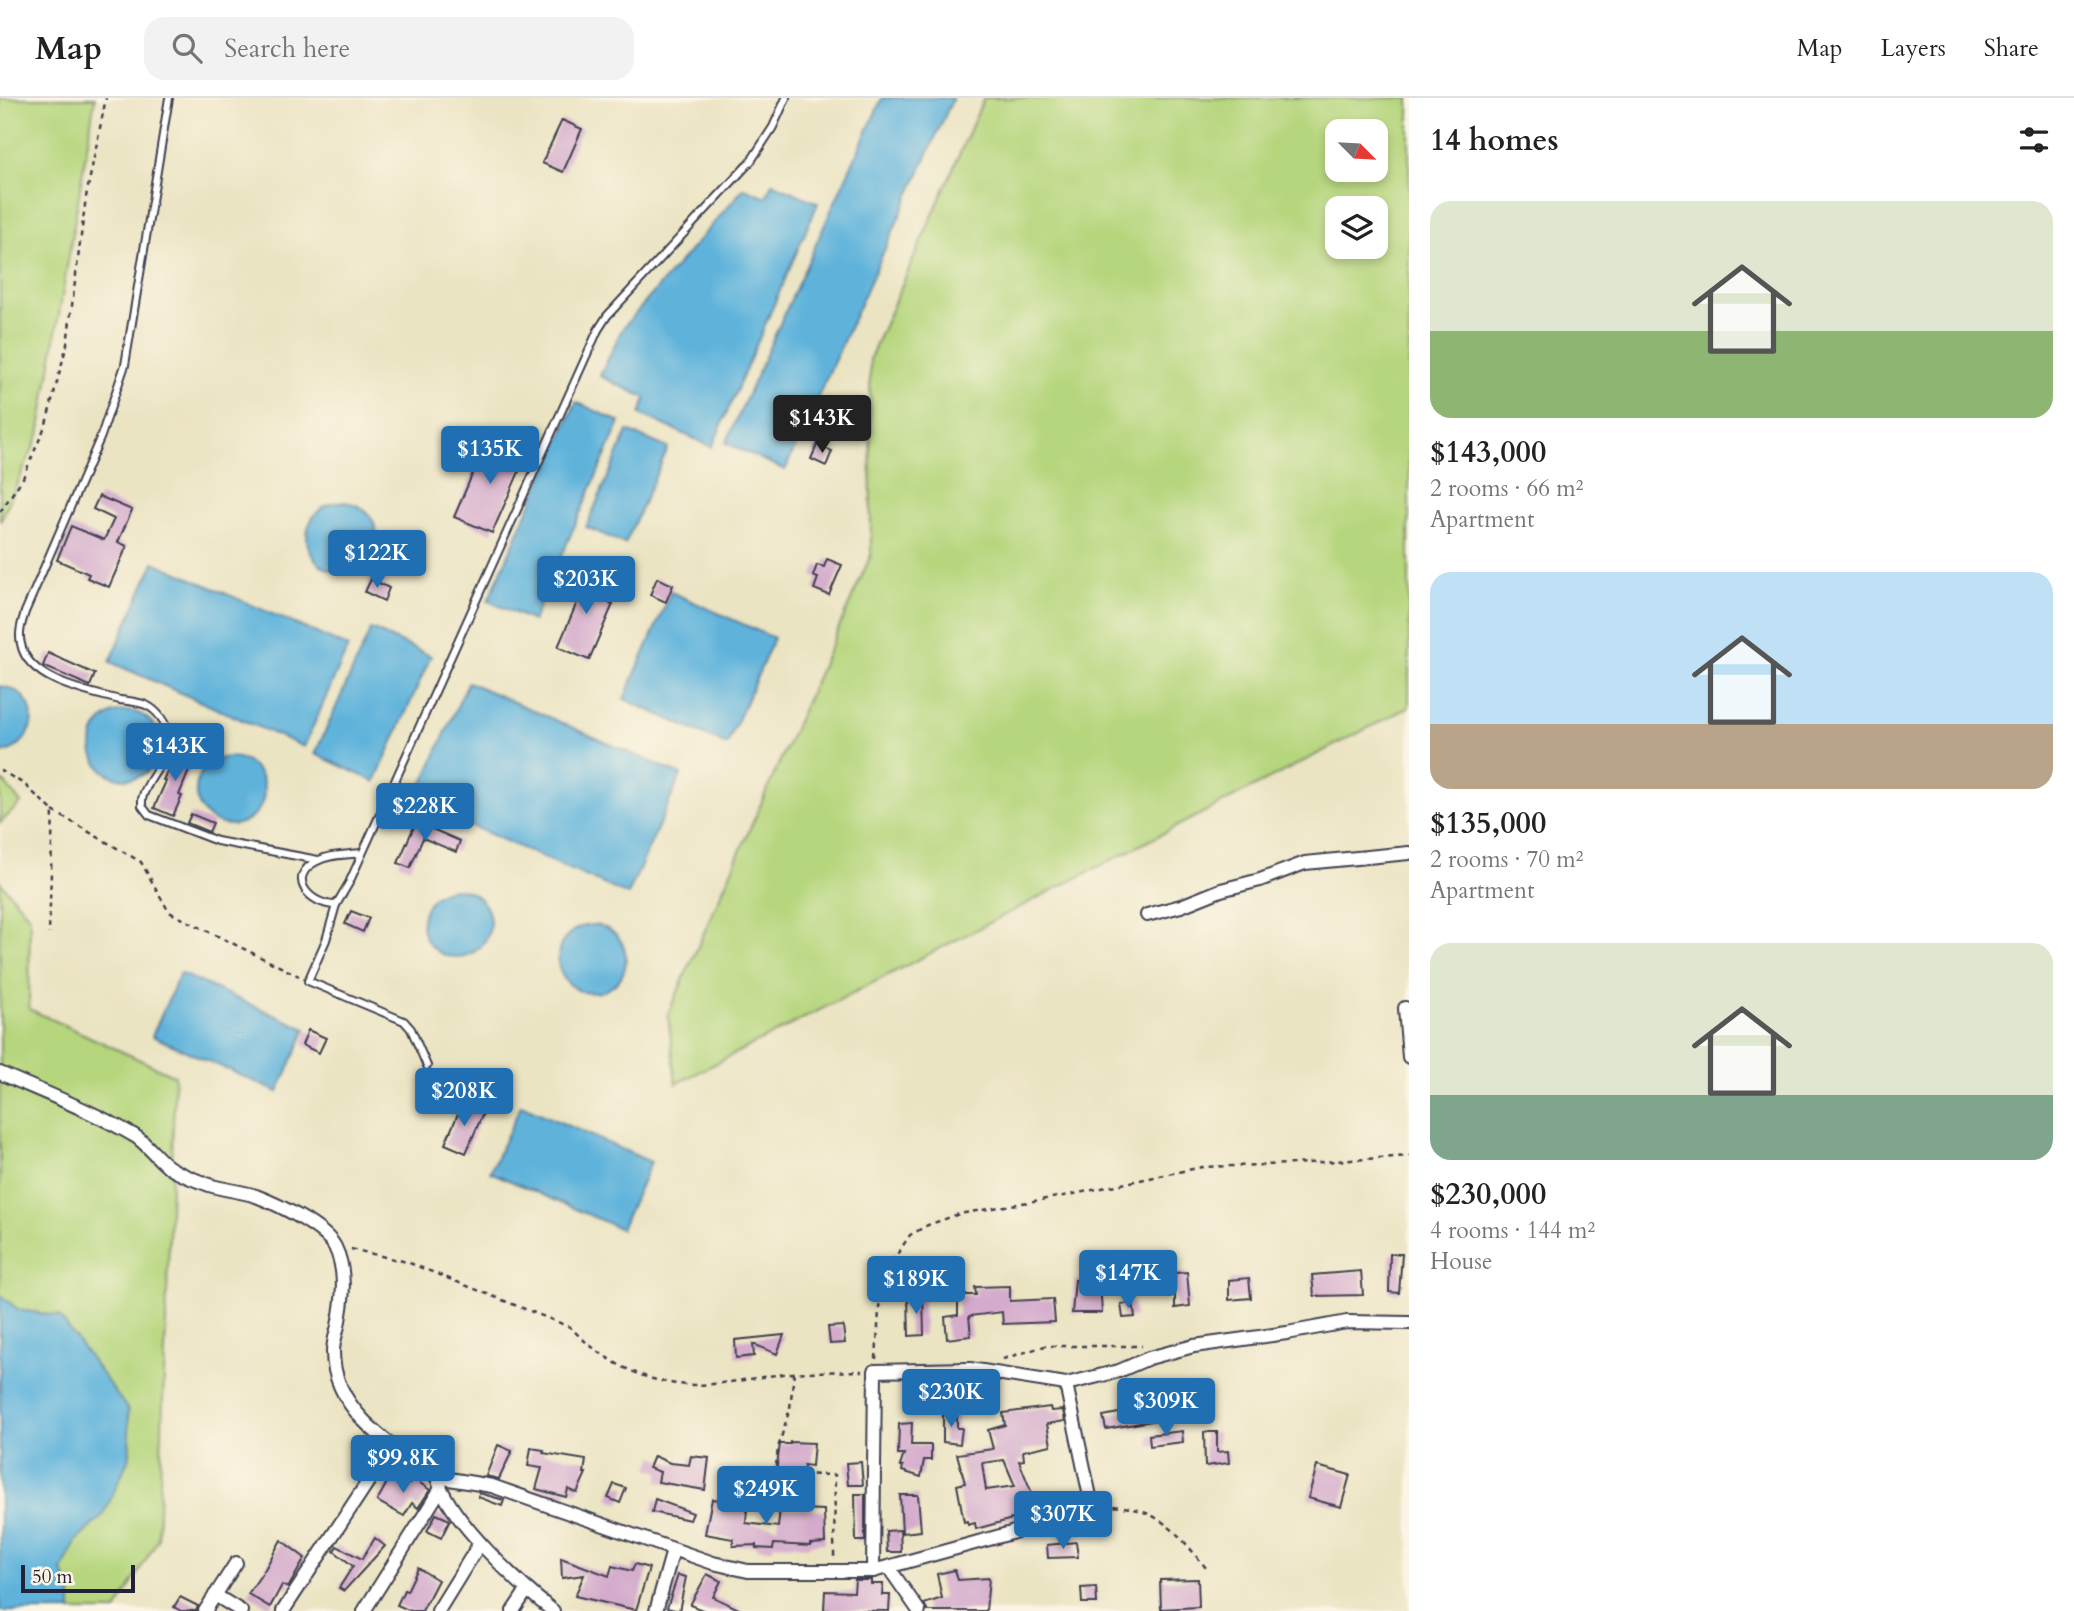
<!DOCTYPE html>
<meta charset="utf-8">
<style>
:root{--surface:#fff;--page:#f2f2f2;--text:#222;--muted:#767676;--line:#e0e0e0;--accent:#1f6fb2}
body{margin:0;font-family:Cardo,serif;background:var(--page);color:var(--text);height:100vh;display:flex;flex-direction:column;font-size:26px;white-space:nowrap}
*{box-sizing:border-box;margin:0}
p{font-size:23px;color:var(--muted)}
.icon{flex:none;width:38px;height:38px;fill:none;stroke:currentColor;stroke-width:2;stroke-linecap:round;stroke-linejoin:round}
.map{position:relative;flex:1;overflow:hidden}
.details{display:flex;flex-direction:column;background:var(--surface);width:665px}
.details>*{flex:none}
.needle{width:46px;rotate:114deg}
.tools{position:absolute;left:1325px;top:21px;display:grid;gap:14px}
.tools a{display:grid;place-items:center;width:63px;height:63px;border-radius:14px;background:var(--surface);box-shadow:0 4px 10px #0003;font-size:35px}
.scale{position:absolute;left:21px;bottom:18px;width:114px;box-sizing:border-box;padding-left:7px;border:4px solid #22223b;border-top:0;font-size:19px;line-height:24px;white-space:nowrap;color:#22223b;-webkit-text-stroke:5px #fcf5e5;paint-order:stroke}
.price{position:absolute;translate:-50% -60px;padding:0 16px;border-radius:7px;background:var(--accent);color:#fff;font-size:23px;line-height:46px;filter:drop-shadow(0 2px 4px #0008)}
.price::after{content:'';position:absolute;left:50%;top:42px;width:21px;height:16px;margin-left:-10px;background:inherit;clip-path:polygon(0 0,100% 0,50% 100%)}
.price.active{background:#222;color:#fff}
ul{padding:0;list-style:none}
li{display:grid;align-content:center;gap:14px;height:371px;padding:0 21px}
li span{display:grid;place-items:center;height:217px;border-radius:21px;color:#555}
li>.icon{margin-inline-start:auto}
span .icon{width:126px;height:126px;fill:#fffc;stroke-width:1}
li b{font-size:30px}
h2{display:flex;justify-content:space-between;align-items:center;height:84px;padding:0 21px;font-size:30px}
header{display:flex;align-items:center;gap:42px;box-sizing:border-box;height:98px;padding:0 35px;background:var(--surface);border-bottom:2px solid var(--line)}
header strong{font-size:33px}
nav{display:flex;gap:38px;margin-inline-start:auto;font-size:24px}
.search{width:490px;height:63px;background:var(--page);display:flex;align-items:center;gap:18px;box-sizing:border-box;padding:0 24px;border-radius:21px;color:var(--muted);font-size:26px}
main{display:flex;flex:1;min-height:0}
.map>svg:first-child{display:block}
.green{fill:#b6d67d;stroke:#6c7c5c;stroke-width:2;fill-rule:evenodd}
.water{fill:#5fb3db;stroke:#406a8b;stroke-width:2}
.building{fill:#d4abcc;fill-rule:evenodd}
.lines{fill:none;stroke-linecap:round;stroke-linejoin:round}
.service-casing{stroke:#403f4f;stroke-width:10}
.minor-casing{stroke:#403f4f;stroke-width:16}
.path{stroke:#403f4f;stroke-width:2.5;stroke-dasharray:5 5;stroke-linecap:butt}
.service{stroke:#fff;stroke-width:6}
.minor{stroke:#fff;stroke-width:12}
</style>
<header>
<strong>Map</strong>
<div class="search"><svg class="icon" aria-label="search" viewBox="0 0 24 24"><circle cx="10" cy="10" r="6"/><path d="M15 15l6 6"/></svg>Search here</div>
<nav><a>Map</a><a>Layers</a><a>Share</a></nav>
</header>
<main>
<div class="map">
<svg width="1409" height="1513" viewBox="0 0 1409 1513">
<rect width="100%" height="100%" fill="#fcf5e5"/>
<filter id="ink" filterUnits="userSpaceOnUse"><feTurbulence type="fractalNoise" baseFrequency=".0143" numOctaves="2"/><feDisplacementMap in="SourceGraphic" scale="14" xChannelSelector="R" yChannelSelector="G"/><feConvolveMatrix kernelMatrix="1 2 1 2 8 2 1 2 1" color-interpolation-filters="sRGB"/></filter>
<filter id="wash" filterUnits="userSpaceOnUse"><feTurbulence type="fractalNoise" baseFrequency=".00686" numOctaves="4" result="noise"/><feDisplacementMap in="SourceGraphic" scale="28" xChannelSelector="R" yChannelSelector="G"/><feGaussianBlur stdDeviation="1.57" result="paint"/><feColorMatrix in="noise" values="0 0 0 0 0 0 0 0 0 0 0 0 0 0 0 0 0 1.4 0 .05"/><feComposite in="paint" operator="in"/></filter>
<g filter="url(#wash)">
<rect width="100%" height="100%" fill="#ebe4c3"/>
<g class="green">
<polygon points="0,0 95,0 39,337 0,424"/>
<path d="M 984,0 L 1409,0 L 1409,609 L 676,986 L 668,916 L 871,457 L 870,260 ZM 1376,33 L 1376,72 L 1337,72 L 1337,33 ZM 1376,110 L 1376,149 L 1337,149 L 1337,110 Z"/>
<polygon points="0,683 5,685 21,705 0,725"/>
<polygon points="0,784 30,819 29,911 175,978 158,1441 116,1513 71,1513 71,1492 62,1472 76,1443 104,1416 128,1312 59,1218 19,1212 0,1197"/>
</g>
<g class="water">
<polygon points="882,0 953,0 785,372 726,345"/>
<polygon points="772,85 818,105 712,349 640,316 646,300 600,278 622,231 744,90 766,99"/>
<polygon points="576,304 620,324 533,523 488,503"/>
<polygon points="628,333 668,350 625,446 586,429"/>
<circle cx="342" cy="439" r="35"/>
<polygon points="154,464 348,549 304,649 110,564"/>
<polygon points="671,494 774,540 727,647 624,601"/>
<polygon points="371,531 431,558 375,684 315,656"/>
<polygon points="468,584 681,677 628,797 415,703"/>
<path d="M 0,588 C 42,593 42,645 2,655 L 0,655 Z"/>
<circle cx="126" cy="647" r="34"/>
<circle cx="230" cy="693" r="34"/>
<circle cx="456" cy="825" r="34"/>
<circle cx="592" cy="861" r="34"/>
<polygon points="180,875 306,931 278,994 152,938"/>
<polygon points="521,1007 651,1064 621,1131 490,1074"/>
<polygon points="0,1197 19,1212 59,1218 128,1312 130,1358 104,1416 76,1443 62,1472 71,1492 71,1513 0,1513"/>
</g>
<g id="blocks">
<g class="building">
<polygon points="562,22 582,31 563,74 542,65"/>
<polygon points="487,342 526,358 492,435 454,419"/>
<polygon points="817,347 832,353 826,368 811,361"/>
<polygon points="99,398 132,412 118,444 127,448 109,489 87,480 89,476 57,462 71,428 104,442 114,421 93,411"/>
<polygon points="827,461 842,467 829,497 814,491 818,480 813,478 817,467 824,469"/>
<polygon points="579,470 605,481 598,500 613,506 589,562 558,549 582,493 572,488"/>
<polygon points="657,480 673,487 666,504 650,497"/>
<polygon points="371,481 389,490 384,503 365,494"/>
<polygon points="48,555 95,576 90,588 43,568"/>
<polygon points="178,651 195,658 179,697 182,698 173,718 154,710 166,683 163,682"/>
<polygon points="191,716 213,725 209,734 187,725"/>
<polygon points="416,724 460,743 456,754 423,740 410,770 398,765"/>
<polygon points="351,813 369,820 363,834 345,826"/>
<polygon points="308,932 326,940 319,955 302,947"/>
<polygon points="463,1004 484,1013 466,1055 445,1046"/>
<polygon points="1390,1156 1402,1156 1399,1195 1389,1194"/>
<polygon points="1361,1173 1363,1197 1314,1198 1312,1177"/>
<polygon points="1187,1174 1190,1208 1175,1210 1175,1175"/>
<polygon points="1249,1180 1251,1200 1229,1202 1229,1182"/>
<polygon points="1075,1182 1100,1184 1102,1215 1072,1215"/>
<polygon points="1010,1188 1010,1203 1053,1201 1055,1224 1003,1226 1002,1214 969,1218 971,1238 947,1241 945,1219 958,1217 958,1197 976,1197 975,1189"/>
<polygon points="923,1197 924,1237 909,1238 908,1198"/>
<polygon points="1133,1205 1135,1219 1123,1220 1121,1206"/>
<polygon points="843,1228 845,1245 830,1246 828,1229"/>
<polygon points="784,1237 777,1256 753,1246 754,1258 736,1260 735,1242"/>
<path d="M 1050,1309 L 1051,1313 L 1063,1312 L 1065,1323 L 1047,1326 L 1051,1347 L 1023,1353 L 1024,1362 L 1019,1363 L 1035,1403 L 1027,1405 L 1029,1412 L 1022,1414 L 1023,1418 L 976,1431 L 975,1425 L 968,1427 L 967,1423 L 964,1424 L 957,1387 L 965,1385 L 957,1356 L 993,1351 L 988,1332 L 1005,1327 L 1003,1315 ZM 1004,1362 L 1015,1388 L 986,1392 L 982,1365 Z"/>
<polygon points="1139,1311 1157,1311 1158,1322 1106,1331 1103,1318"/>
<polygon points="943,1315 957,1316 957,1330 962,1330 960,1346 943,1344"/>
<polygon points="912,1325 911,1347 931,1347 931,1362 924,1362 921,1379 902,1373 903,1368 900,1368 904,1356 898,1356 899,1326"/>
<polygon points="1182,1333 1183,1344 1150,1348 1149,1337"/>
<polygon points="1204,1334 1217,1334 1217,1354 1228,1353 1229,1365 1205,1368"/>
<polygon points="790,1344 814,1345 812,1368 804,1367 802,1390 774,1388 780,1346 790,1346"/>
<polygon points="498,1347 512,1353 499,1381 486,1378"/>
<polygon points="531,1350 544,1352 543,1355 586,1362 584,1375 586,1375 577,1395 568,1391 566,1399 536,1391 542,1370 528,1368"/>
<polygon points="654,1358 670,1365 689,1367 691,1358 709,1360 705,1392 658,1384 660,1374 649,1370"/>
<polygon points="861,1364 863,1387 848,1387 846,1365"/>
<polygon points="1317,1368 1350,1377 1341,1409 1308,1400"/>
<polygon points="401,1378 409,1385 413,1380 430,1392 418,1410 412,1405 404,1418 377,1403 390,1379 396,1383"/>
<polygon points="614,1386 626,1390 620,1405 608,1400"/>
<polygon points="479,1395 504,1402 502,1408 478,1399"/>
<polygon points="855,1396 865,1396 865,1443 856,1443"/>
<polygon points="900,1397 918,1397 921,1433 902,1435"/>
<polygon points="655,1401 693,1415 690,1422 652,1414"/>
<polygon points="712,1401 745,1405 744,1410 747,1410 746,1425 778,1429 780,1410 824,1412 825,1445 810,1446 810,1448 774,1446 773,1451 756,1450 756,1447 733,1448 733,1441 705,1436"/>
<polygon points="436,1416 450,1422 441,1440 427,1433"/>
<polygon points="900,1432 901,1454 887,1454 886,1433"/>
<polygon points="375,1440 385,1448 344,1493 339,1490 353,1468 334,1453 337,1448 362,1461"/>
<polygon points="281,1442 305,1460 288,1490 282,1487 270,1509 248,1496 265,1471"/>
<polygon points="1076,1444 1078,1459 1048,1460 1047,1447"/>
<polygon points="561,1460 609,1478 612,1468 632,1473 635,1466 649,1470 636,1512 575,1498 584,1477 562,1480"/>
<polygon points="418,1470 438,1482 422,1513 411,1513 397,1507 404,1492 407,1493"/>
<polygon points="955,1472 958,1482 989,1480 986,1513 928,1513 924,1506 942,1500 937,1476"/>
<polygon points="707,1476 721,1483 713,1499 743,1513 705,1513 690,1507"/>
<polygon points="678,1477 686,1479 679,1513 667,1510"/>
<polygon points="1198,1481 1199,1509 1161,1511 1160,1482"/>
<polygon points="855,1482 871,1482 871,1486 883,1486 882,1497 890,1497 889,1513 824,1512 825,1493 854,1494"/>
<polygon points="1096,1489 1097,1505 1082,1505 1081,1490"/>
<polygon points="180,1499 198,1508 196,1513 181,1513 174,1509"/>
</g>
</g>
</g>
<g filter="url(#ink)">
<use href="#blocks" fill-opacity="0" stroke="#403f4f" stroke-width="2"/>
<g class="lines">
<g class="service-casing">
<g id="service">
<path d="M 169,0 L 125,267 L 101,338 L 25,514 C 22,524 18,535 21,546 C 28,583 89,594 120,602 C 128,603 138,604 146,607 C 157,612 167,625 168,637 C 172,662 147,678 142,701 L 142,708 L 149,717 L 217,743 L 318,762"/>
<path d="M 361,755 C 346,757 330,756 317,763 C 285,779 310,807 336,807 L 349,785 L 598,232 L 607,218 L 751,63 L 773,29 L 786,0"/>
<polyline points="336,807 326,842 308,883 404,923 411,931 427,968"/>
</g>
</g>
<g class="minor-casing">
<g id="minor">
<polyline points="1147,817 1181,808 1221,792 1260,782 1305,765 1409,755"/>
<polyline points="1405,910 1409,959"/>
<path d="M 0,975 C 45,995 92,1013 135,1038 C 146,1045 155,1058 166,1067 C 177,1076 196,1082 209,1087 C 224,1092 241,1093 256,1098 C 277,1106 325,1129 335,1149 C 347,1173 343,1203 338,1228 C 336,1236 333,1245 333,1254 C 333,1314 394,1349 437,1379 C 447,1420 520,1487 553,1513"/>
<polyline points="437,1379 492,1388 713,1465 748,1473 873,1473 1011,1435 1092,1408 1066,1286"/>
<polyline points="889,1470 919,1513"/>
<polyline points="873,1473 875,1273 970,1271 1066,1286 1119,1273 1149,1260 1194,1248 1287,1235 1347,1224 1409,1225"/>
<polyline points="215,1497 241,1513"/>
<polyline points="205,1513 236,1465"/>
<polyline points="283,1513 392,1347"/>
<polyline points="364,1513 440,1392"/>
<polyline points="438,1513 480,1445"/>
<polyline points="513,1513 527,1492"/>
<polyline points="656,1513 673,1452"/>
</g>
</g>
<g class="path">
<polyline points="0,414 23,380 46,326 67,246 86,99 106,0"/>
<polyline points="0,672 24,686 53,713 49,836"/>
<polyline points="53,713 141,764 169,814 299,878"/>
<path d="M 351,1151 L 407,1164 L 570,1229 C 602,1262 644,1286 692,1287 C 725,1287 760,1278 793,1275 C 816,1273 839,1274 862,1273"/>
<polyline points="876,1261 880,1196 884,1176 910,1137 928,1127 959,1116 1069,1097 1202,1069 1293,1066 1409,1058"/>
<polyline points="1003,1261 1045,1248 1142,1248"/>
<polyline points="794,1275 790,1310 778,1350 775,1376 835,1377 834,1459"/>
<path d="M 1104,1408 C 1157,1407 1176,1433 1206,1470"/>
</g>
<use href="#service" class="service"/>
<use href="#minor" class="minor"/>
</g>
</g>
</svg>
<div class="tools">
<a><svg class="needle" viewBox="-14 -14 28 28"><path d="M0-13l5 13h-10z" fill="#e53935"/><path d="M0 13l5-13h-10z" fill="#767676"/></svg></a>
<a><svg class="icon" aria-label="layers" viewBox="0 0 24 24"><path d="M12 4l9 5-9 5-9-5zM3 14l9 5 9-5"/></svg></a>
</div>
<div class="scale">50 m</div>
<b class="price active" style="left:822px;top:357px">$143K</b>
<b class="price" style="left:490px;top:388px">$135K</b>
<b class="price" style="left:377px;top:492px">$122K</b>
<b class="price" style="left:586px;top:518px">$203K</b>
<b class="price" style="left:175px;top:685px">$143K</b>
<b class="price" style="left:425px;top:745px">$228K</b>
<b class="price" style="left:464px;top:1030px">$208K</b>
<b class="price" style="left:1128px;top:1212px">$147K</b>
<b class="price" style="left:916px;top:1218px">$189K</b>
<b class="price" style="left:951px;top:1331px">$230K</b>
<b class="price" style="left:1166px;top:1340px">$309K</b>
<b class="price" style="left:403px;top:1397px">$99.8K</b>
<b class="price" style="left:766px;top:1428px">$249K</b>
<b class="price" style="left:1063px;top:1453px">$307K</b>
</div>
<section class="details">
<h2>14 homes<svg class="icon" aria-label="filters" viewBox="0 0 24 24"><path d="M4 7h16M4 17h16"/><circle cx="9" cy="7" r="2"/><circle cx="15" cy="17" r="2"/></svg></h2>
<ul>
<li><span style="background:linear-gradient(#dfe7d0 60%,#8fb573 0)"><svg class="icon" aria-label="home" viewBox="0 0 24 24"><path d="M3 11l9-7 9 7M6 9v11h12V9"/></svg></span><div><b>$143,000</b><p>2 rooms · 66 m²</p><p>Apartment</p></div></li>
<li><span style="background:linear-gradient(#bfe0f5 70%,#b9a48a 0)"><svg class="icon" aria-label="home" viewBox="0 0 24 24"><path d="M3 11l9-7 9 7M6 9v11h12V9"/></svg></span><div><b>$135,000</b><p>2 rooms · 70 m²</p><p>Apartment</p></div></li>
<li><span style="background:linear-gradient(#dfe7d0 70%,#7fa58c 0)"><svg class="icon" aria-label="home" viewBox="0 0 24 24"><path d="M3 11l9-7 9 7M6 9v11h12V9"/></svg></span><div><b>$230,000</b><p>4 rooms · 144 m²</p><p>House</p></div></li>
</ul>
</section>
</main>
